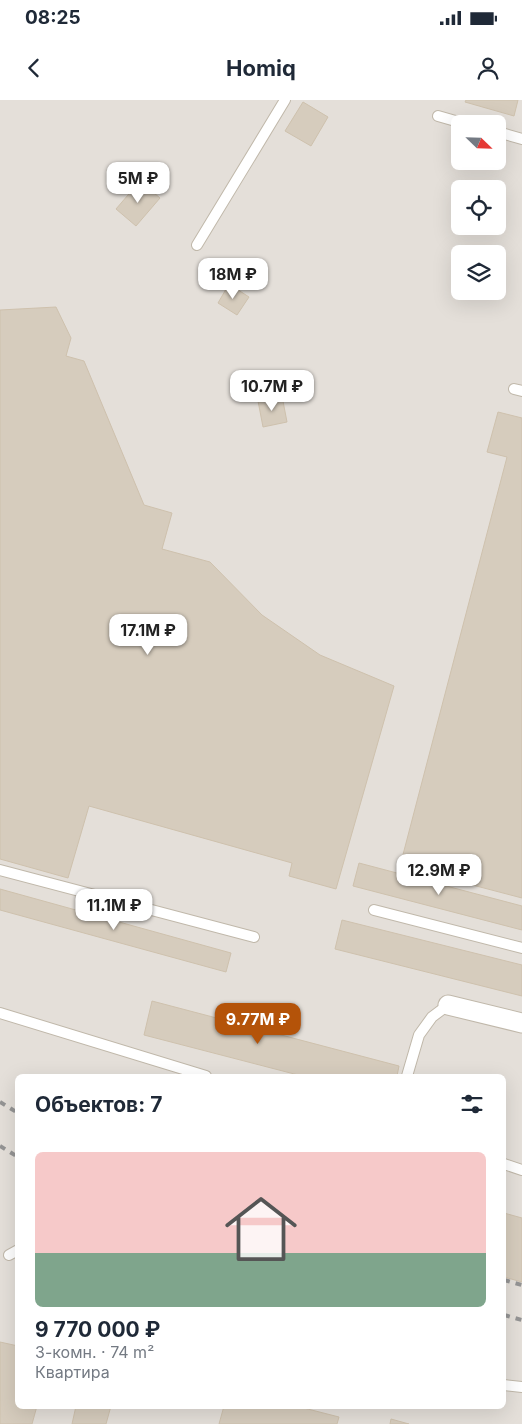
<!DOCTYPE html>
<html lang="ru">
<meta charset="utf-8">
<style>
:root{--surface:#fff;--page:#f2f2f3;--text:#1f2937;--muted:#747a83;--line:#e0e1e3;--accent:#b45309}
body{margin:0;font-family:Inter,sans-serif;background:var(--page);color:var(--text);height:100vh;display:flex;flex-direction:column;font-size:19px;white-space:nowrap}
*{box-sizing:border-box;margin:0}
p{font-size:16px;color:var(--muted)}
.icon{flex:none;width:28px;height:28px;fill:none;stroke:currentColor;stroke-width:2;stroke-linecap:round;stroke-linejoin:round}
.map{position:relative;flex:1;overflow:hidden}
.details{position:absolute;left:15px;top:974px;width:491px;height:335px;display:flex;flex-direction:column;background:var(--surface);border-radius:8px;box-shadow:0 5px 20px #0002}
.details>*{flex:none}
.needle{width:32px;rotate:113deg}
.fabs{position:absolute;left:451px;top:15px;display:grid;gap:10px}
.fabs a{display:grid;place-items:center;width:55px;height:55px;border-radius:8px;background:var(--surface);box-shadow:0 5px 20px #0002;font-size:25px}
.price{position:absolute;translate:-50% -42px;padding:0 11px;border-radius:10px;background:#fff;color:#222;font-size:16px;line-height:32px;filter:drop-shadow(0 1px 2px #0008)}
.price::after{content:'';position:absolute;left:50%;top:30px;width:15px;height:11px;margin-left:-8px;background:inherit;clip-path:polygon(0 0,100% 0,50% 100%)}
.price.current{background:var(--accent);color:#fff}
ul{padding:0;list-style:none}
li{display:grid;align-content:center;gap:10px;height:265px;padding:0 20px}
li+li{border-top:1px solid var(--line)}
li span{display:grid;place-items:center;height:155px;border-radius:8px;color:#555}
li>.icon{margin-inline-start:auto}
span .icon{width:90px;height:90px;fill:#fffc;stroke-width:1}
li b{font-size:21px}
h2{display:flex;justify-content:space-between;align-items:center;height:60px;padding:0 20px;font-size:21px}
.status{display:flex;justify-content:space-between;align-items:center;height:35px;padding:0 25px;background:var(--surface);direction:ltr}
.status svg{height:14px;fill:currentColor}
header{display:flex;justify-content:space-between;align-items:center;height:65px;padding:0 20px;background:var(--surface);font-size:22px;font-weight:700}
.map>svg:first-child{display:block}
.industrial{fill:#e4dfd9;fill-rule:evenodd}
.building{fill:#d6ccbd;stroke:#cec1ad}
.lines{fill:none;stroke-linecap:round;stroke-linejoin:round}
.lane-casing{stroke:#c0b8aa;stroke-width:12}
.street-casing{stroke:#c0b8aa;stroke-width:21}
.lane{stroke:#fff;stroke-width:10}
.street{stroke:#fff;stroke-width:19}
.rail{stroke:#949494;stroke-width:4;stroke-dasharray:6 6;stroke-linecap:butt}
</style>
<div class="status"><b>08:25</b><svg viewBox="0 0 49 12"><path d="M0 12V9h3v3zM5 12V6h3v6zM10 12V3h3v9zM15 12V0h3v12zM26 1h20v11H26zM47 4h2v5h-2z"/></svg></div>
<header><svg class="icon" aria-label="back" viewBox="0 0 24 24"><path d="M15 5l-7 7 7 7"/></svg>Homiq<svg class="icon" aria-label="person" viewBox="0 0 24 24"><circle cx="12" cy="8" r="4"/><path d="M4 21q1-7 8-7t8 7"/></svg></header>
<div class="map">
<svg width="522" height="1324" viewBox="0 0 522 1324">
<rect width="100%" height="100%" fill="#f2eee4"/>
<path class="industrial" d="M 0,0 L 522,0 L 522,1324 L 0,1324 ZM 460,24 L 498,24 L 498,61 L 460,61 ZM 460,89 L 498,89 L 498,126 L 460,126 ZM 460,154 L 498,154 L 498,191 L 460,191 ZM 18,976 L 504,976 L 504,1306 L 18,1306 Z"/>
<g class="building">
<polygon points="466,0 518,0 514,16 465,2"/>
<polygon points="303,2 328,17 311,46 285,31"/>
<polygon points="140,81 160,98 136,126 116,109"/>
<polygon points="229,184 249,197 237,215 218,203"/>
<polygon points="56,207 71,238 66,256 84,261 144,405 172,413 162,449 210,462 262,515 320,555 394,586 336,789 289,776 292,763 89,706 68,778 0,759 0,210"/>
<polygon points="282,296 287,322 263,327 258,301"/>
<polygon points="498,312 522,318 522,798 400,766 507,357 487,352"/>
<polygon points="359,763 522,806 522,830 353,786"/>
<polygon points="0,789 231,853 226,872 0,810"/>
<polygon points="342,820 522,865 522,896 335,849"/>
<polygon points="152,901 399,966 397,976 302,976 144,935"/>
<polygon points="504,1113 522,1118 522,1182 504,1177"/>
<polygon points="0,1242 18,1246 18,1306 37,1306 32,1324 0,1324"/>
<polygon points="76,1306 111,1306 106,1324 72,1324"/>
<polygon points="224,1306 296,1306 339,1317 337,1324 219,1324"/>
<polygon points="391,1319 409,1324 390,1324"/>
</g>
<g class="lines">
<g class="lane-casing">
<g id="lane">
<polyline points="438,16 466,24"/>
<polyline points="498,32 522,39"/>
<polyline points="197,145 285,0"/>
<polyline points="514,289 522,291"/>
<polyline points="0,770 254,837"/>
<polyline points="374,810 522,848"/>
<polyline points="0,913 206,976"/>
<polyline points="407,976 419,935 432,917 448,905"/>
<polyline points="504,1064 522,1070"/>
<polyline points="9,1155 18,1150"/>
<polyline points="504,1285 522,1287"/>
</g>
</g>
<g class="street-casing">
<polyline id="street" points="448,905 522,923"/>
</g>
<use href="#lane" class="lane"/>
<use href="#street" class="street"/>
<g class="rail">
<polyline points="0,1002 18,1013"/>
<polyline points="0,1046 18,1057"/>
<polyline points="504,1180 522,1185"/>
<polyline points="504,1215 522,1220"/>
</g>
</g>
</svg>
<div class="fabs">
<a><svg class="needle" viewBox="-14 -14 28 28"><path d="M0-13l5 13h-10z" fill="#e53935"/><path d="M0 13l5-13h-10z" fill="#747a83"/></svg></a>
<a><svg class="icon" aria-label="locate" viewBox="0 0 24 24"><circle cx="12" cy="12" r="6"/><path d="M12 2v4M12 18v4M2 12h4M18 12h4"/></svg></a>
<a><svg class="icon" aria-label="layers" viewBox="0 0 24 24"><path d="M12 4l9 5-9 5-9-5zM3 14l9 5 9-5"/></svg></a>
</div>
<b class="price" style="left:138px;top:104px">5M ₽</b>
<b class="price" style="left:233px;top:200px">18M ₽</b>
<b class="price" style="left:272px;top:312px">10.7M ₽</b>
<b class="price" style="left:148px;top:556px">17.1M ₽</b>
<b class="price" style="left:439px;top:796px">12.9M ₽</b>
<b class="price" style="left:114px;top:831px">11.1M ₽</b>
<b class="price current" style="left:258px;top:945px">9.77M ₽</b>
<section class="details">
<h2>Объектов: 7<svg class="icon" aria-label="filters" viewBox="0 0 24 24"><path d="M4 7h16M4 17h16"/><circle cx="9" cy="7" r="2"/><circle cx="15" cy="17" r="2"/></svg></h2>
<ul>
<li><span style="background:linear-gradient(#f6c9c9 65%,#7fa58c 0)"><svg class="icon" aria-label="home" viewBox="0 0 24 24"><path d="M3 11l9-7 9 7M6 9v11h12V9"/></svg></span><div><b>9 770 000 ₽</b><p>3-комн. · 74 m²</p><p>Квартира</p></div></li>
</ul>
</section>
</div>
